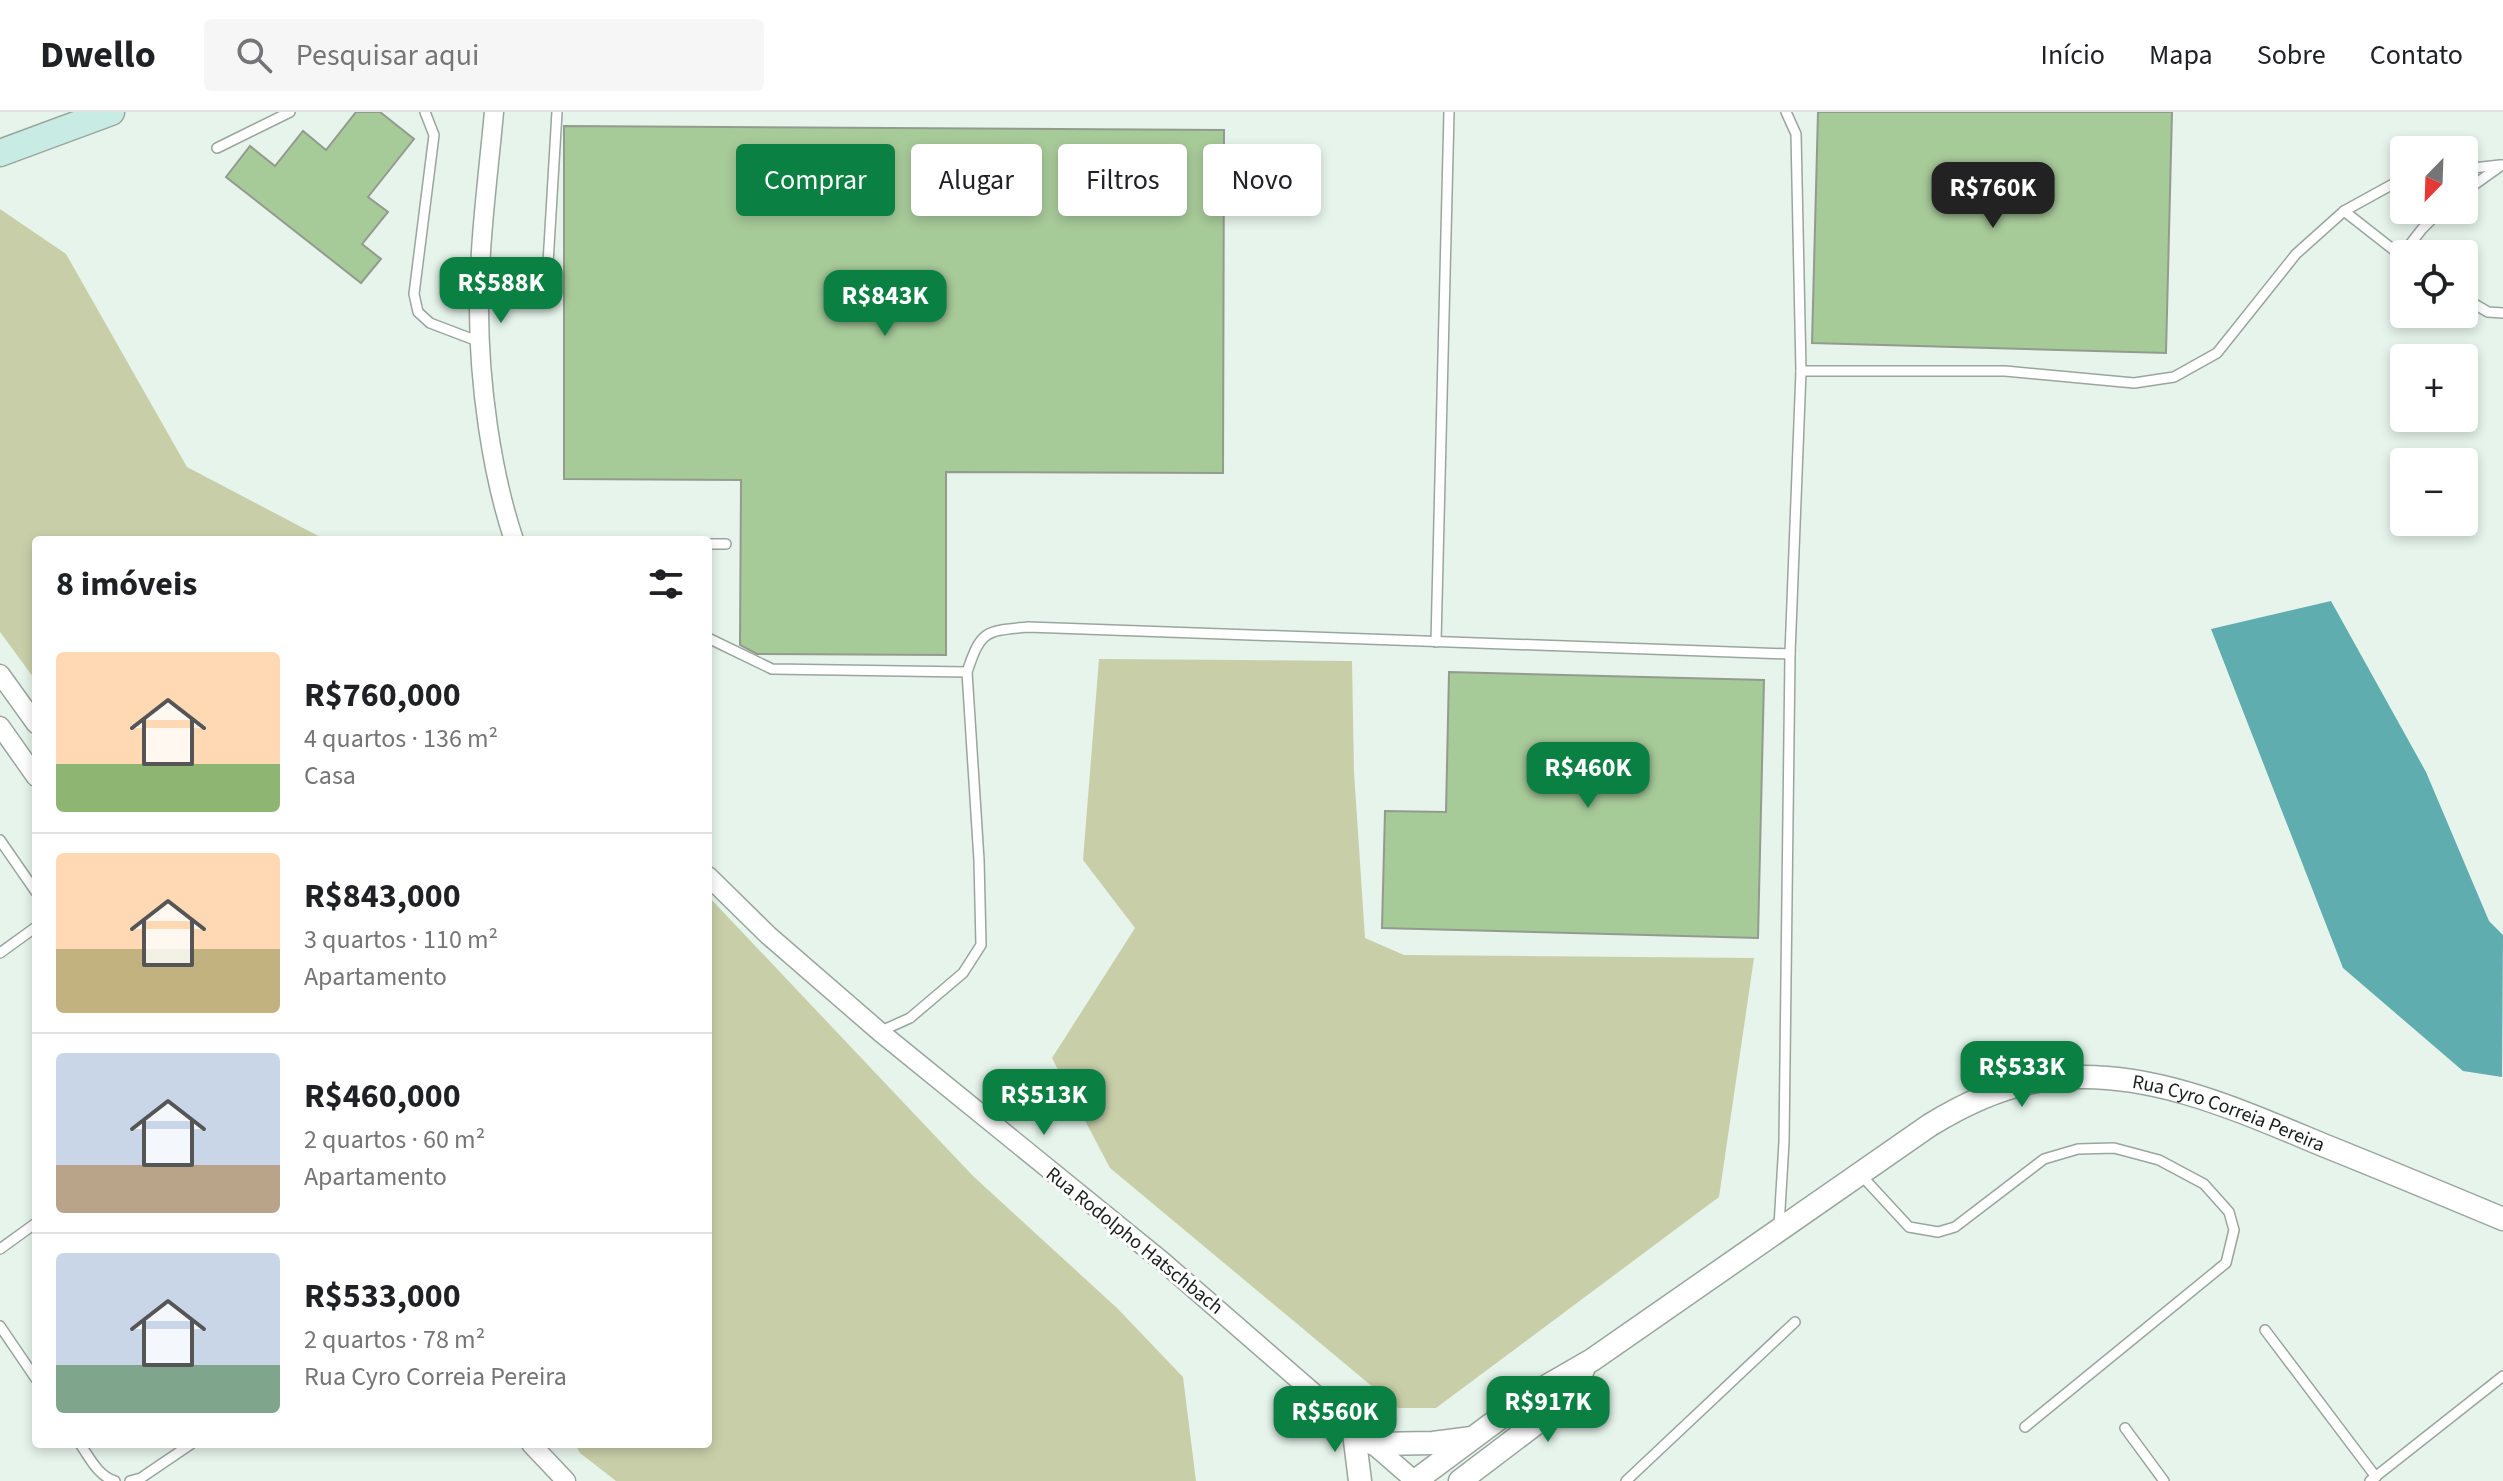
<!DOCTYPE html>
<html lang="pt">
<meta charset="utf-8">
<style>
:root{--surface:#fff;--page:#f6f6f6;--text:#202124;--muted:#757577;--line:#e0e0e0;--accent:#0b8043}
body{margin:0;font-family:"Source Sans 3",sans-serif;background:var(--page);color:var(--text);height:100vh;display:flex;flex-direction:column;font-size:30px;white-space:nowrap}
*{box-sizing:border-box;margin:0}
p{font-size:26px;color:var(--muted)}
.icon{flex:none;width:44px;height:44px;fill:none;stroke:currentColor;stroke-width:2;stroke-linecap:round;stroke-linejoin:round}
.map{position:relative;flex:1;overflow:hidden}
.drawer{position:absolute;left:32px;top:424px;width:680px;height:912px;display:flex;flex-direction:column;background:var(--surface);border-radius:8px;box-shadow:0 4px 12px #0003}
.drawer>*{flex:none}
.guide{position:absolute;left:736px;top:32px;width:760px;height:72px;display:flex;gap:16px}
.needle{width:52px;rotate:203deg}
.controls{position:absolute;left:2390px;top:24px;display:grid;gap:16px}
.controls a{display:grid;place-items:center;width:88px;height:88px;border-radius:8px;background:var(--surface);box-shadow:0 4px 12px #0003;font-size:40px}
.price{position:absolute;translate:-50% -68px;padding:0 18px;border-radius:16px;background:var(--accent);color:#fff;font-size:26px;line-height:52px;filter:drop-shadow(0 2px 4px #0008)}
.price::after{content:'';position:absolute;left:50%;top:48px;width:24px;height:18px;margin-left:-12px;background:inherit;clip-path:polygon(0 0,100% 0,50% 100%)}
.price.on{background:#222;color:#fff}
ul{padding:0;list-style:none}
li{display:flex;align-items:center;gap:24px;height:200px;padding:0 24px}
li+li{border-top:2px solid var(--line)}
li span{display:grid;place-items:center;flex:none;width:224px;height:160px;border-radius:8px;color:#555}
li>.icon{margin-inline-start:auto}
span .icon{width:96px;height:96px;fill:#fffc;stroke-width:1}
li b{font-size:34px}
h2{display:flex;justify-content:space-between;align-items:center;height:96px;padding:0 24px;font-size:34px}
.pill{padding:0 28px;border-radius:8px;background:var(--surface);box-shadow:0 4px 12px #0003;font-size:28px;line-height:72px}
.pill.on{background:var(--accent);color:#fff}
header{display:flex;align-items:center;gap:48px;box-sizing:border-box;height:112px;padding:0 40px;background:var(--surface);border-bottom:2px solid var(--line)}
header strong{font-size:38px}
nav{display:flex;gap:44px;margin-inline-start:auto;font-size:28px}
.search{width:560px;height:72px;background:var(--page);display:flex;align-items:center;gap:20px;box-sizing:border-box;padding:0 28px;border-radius:8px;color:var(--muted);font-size:30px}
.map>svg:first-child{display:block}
.green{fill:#c8cfa8}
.water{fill:#60adb0}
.building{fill:#a7ca99;stroke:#939b8f;stroke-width:2}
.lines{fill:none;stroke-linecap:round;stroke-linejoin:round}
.service-casing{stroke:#99a69e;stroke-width:12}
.minor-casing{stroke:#99a69e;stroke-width:21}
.tertiary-casing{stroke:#99a69e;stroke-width:25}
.secondary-casing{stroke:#99a69e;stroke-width:29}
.service{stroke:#fff;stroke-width:9}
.minor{stroke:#fff;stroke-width:18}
.tertiary{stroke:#fff;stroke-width:22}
.secondary{stroke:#c8ebe4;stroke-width:26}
.labels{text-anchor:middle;stroke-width:6;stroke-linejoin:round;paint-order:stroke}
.street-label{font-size:20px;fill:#191e1b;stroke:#fff}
</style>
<header>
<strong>Dwello</strong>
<div class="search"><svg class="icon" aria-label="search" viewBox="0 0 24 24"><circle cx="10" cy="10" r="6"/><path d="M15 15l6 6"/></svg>Pesquisar aqui</div>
<nav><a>Início</a><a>Mapa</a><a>Sobre</a><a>Contato</a></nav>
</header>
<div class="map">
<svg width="2503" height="1369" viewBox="0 0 2503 1369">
<rect width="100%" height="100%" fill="#e6f4eb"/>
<g class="green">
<polygon points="0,97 66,142 187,355 326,428 36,428 36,569 0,520"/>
<polygon points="1099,547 1352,549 1354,660 1365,826 1404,843 1754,846 1719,1085 1436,1296 1398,1296 1110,1056 1052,946 1135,816 1083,748"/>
<polygon points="708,784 973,1064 1117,1196 1183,1265 1196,1369 616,1369 580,1341 575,1332 708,1332"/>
</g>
<polygon class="water" points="2331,489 2426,660 2489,809 2503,823 2502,965 2463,959 2343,856 2211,517"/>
<g class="building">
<polygon points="356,0 380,0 414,27 368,85 388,100 362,132 381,147 361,171 226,65 250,34 275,54 303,19 326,38"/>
<polygon points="1818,0 2172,0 2166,241 1812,231"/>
<polygon points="564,14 1224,18 1223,361 946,360 946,543 757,542 740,533 741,368 564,367"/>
<polygon points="1449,560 1764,568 1758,826 1382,816 1385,699 1446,700"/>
</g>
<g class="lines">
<g class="service-casing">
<g id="service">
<polyline points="425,0 434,23 414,182 418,200 430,211 480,230"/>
<polyline points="217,36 290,0"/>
<polyline points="2464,57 2500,53"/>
<polyline points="2464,80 2502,53"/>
<polyline points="2344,99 2404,146"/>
<polyline points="2401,144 2422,117 2441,98"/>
<polyline points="546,185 557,0"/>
<polyline points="2464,186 2488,200 2503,201"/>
<polyline points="1801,259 2005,259 2134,271 2174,265 2217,241 2296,142 2344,99 2404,66"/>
<polyline points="708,432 726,432"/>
<polyline points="708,526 772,557 967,560"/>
<polyline points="1436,530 1449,0"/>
<polyline points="0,728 36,780"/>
<polyline points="0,841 36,815"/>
<path d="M 881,919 L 910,906 L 963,861 L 981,833 L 979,748 L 967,560 C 981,518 985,519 1028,515 L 1790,542"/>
<polyline points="1861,1063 1909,1115 1938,1120 1955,1115 2044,1047 2078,1037 2114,1036 2159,1048 2204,1072 2229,1100 2234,1118 2226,1151 2025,1315"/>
<polyline points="1779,1114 1784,1030 1790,542 1801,259 1796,22 1786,0"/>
<polyline points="0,1137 36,1111"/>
<polyline points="0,1214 36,1267"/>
<polyline points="2265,1218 2376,1365"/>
<polyline points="2125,1316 2164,1369"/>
<path d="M 80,1332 C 90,1346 98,1364 115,1369"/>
<polyline points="130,1369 141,1366 191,1332"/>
<polyline points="1626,1369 1795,1210"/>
<polyline points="2370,1369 2503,1264"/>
</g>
</g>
<g class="minor-casing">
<g id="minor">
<path d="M 494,0 C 488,65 479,131 479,197 C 479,269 491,360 514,428"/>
<polyline points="0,562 36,612"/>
<polyline points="0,614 36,665"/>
<polyline points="708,764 768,823 880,920 1162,1149 1415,1369"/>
<polyline points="531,1332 566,1369"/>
</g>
</g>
<g class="tertiary-casing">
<g id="tertiary">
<polyline points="1353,1313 1360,1369"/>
<polyline points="1374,1332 1433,1331 1472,1326"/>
<path id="s1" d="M 1415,1369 L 1528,1285 L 1592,1248 L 1930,1013 C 1969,989 2014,969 2060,966 C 2152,958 2241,999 2323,1033 C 2383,1057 2443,1082 2503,1107"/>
<polyline points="1460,1369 1547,1303 1583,1258"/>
</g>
</g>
<g class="secondary-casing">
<polyline id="secondary" points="0,41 111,0"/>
</g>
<use href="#service" class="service"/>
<use href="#minor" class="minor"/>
<use href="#tertiary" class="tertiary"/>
<use href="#secondary" class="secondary"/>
</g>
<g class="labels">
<g class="street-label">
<text dy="7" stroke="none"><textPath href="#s1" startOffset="940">Rua Cyro Correia Pereira</textPath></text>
<text transform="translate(1135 1128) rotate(39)" y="7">Rua Rodolpho Hatschbach</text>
</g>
</g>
</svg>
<div class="controls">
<a><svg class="needle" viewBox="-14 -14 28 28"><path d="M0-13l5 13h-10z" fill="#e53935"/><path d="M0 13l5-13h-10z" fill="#757577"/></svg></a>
<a><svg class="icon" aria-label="locate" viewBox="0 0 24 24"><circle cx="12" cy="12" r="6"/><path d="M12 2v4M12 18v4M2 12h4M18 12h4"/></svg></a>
<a>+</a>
<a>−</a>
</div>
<b class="price on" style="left:1993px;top:118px">R$760K</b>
<b class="price" style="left:501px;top:213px">R$588K</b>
<b class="price" style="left:885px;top:226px">R$843K</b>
<b class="price" style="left:1588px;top:698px">R$460K</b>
<b class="price" style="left:2022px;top:997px">R$533K</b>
<b class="price" style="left:1044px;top:1025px">R$513K</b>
<b class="price" style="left:1548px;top:1332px">R$917K</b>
<b class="price" style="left:1335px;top:1342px">R$560K</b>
<div class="guide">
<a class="pill on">Comprar</a>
<a class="pill">Alugar</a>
<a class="pill">Filtros</a>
<a class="pill">Novo</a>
</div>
<section class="drawer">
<h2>8 imóveis<svg class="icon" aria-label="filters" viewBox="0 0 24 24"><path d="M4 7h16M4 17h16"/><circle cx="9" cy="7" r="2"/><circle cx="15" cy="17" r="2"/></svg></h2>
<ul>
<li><span style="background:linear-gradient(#ffd9b3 70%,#8fb573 0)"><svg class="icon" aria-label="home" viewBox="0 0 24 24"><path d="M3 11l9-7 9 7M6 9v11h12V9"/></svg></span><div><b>R$760,000</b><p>4 quartos · 136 m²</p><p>Casa</p></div></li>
<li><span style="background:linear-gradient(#ffd9b3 60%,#c2b280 0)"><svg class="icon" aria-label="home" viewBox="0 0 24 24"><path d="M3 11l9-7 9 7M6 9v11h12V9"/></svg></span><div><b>R$843,000</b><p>3 quartos · 110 m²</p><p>Apartamento</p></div></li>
<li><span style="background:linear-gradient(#c9d6e8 70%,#b9a48a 0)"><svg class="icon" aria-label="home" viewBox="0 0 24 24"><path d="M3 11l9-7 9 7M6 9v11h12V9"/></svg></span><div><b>R$460,000</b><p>2 quartos · 60 m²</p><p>Apartamento</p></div></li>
<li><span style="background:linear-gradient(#c9d6e8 70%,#7fa58c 0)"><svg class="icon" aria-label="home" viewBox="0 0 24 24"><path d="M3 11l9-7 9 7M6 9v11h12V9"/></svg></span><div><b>R$533,000</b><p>2 quartos · 78 m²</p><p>Rua Cyro Correia Pereira</p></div></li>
</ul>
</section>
</div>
